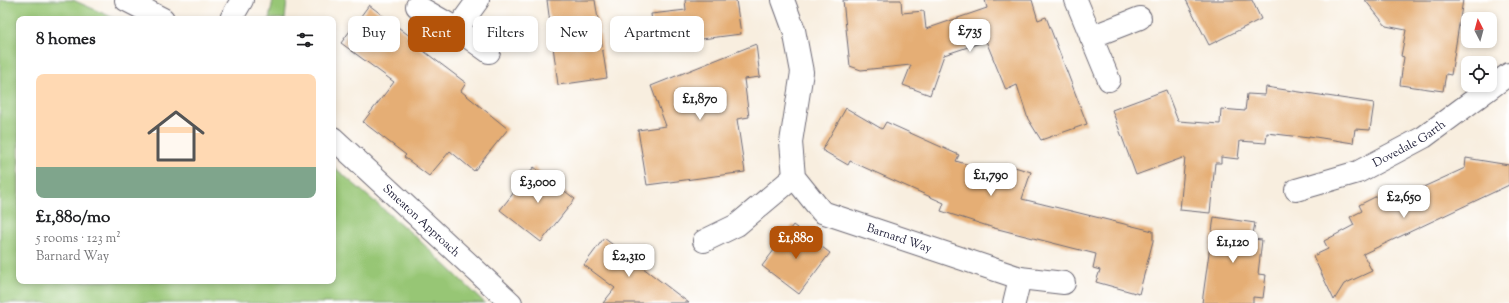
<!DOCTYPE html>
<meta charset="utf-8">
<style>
:root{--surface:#fff;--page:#f2f2f2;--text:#202124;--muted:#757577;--line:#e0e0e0;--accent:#b45309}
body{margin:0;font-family:"Sorts Mill Goudy",serif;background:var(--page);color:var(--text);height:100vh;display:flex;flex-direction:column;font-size:15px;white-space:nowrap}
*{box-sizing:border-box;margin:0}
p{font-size:13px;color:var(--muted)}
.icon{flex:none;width:22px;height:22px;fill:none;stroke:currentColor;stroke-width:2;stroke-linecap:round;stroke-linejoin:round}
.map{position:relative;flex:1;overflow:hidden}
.details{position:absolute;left:16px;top:16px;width:320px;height:268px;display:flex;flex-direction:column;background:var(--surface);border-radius:8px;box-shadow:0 2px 6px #0003}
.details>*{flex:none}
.top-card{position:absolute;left:348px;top:16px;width:380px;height:36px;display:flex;gap:8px}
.needle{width:26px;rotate:354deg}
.fabs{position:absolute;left:1461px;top:12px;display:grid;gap:8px}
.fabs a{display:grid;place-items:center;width:36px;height:36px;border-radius:8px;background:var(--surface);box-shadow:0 2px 6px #0003;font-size:20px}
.price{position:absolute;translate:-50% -34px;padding:0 9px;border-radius:8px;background:#fff;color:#222;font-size:13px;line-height:26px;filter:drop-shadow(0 1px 2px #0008)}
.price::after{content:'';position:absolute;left:50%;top:24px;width:12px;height:9px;margin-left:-6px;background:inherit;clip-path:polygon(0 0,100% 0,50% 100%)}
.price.active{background:var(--accent);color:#fff}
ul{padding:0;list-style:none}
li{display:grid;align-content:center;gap:8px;height:212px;padding:0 20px}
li+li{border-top:1px solid var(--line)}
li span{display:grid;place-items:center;height:124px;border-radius:8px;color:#555}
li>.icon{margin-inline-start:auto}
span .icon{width:72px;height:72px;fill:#fffc;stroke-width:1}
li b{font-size:17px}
h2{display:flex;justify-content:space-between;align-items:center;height:48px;padding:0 20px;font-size:17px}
.pill{padding:0 14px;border-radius:8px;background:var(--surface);box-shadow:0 2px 6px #0003;font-size:14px;line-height:36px}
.pill.active{background:var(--accent);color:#fff}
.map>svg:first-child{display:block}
.green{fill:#97c675;stroke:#5c7458}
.building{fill:#e5ae74}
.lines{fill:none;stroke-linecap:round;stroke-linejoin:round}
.minor-casing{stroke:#6d6974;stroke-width:24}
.minor{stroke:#fff;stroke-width:22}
.labels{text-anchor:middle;stroke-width:3.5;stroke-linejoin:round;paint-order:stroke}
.street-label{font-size:12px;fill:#22223b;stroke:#fff}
</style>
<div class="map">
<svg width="1509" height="303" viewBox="0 0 1509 303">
<rect width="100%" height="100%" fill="#fff"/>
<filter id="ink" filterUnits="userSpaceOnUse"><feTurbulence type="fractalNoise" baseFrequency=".025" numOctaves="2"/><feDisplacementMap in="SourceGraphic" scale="8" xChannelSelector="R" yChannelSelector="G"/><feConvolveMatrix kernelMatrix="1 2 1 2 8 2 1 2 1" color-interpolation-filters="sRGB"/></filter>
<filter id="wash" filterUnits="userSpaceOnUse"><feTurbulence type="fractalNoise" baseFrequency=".012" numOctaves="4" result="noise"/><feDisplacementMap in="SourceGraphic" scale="16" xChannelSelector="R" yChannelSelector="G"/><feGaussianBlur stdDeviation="0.9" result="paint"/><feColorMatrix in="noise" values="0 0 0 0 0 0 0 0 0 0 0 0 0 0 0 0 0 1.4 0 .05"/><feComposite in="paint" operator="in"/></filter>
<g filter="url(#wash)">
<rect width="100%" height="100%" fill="#f8eedf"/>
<g class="green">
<polygon points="0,0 73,0 116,19 19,19 19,281 333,281 333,166 418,239 485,303 0,303"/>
<polygon points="273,0 287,0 285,19 269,19"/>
</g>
<g id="blocks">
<g class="building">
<polygon points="547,0 595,0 607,78 558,85"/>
<polygon points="685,0 736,0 741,34 655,45 651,14 686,10"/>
<polygon points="843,0 901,0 902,13 924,11 926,29 987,8 985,0 1032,0 1038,20 1046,17 1087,124 1041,140 1028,119 1017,85 1006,90 986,41 944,55 930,95 903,85 911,65 861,70 850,66"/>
<polygon points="1186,0 1252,0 1261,19 1209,45"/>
<polygon points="1365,0 1463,0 1451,75 1446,74 1443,91 1400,85 1404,57 1401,56 1406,30 1386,26"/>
<polygon points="369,5 411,37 409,40 466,83 461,91 508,129 474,171 450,151 429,176 404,157 406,155 363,122 394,82 341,43"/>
<polygon points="756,44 760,77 744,79 749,117 737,119 745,172 647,185 638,130 666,126 651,86"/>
<polygon points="1266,87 1374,103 1370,130 1355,129 1353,143 1309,136 1309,138 1267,133 1266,143 1240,141 1238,159 1221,157 1221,163 1215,163 1210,213 1180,210 1185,157 1136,175 1112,110 1166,90 1178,121 1220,124 1221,109 1245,111 1247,94 1265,95"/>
<polygon points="846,108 882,129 886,122 959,155 956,161 1004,176 1008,165 1031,172 1022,199 1153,231 1153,241 1139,294 1096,282 1100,270 1093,268 1096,254 994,228 941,211 944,203 850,161 848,165 822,150"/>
<polygon points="1466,158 1509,165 1509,185 1363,254 1372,271 1344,284 1334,300 1313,256 1328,249 1324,241 1354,225 1350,217 1362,211 1359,205 1379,195 1384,205 1465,168"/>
<polygon points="534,167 575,199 541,242 500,210"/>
<polygon points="1214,217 1255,223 1252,239 1262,240 1258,274 1266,275 1263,298 1253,297 1253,303 1202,303"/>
<polygon points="793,225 830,253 799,294 762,266"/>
<polygon points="604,238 689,303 603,303 615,288 584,265"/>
</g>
</g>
</g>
<g filter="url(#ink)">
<use href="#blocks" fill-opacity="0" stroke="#6d6974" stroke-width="1"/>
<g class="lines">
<g class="minor-casing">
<g id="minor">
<polyline points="126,0 163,19"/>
<path id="s1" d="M 783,0 L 794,30 L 802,72 L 791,142 L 794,177 L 822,212 L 1020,278 L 1064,283"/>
<polyline points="1076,0 1109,80"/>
<polyline points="417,6 457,29 489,52"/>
<polyline points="231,19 242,0"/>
<polyline points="457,29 478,0"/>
<polyline points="1091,37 1140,18"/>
<path id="s2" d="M 333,138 L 511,303"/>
<path id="s3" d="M 1296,190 L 1358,172 L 1424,137 L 1509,74"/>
<polyline points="704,241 737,225 794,177"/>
<polyline points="1014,303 1020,278"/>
</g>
</g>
<use href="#minor" class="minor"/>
</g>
</g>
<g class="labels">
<g class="street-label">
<text dy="4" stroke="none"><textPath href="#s3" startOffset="123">Dovedale Garth</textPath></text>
<text dy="4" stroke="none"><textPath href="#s2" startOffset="121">Smeaton Approach</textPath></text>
<text dy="4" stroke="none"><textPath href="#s1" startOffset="307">Barnard Way</textPath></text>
</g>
</g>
</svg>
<div class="fabs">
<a><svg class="needle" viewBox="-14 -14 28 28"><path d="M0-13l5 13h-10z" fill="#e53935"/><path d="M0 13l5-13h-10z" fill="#757577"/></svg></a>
<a><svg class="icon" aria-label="locate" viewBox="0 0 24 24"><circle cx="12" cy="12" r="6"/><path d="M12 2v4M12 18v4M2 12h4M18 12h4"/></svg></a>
</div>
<b class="price" style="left:970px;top:53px">£735</b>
<b class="price" style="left:700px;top:121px">£1,870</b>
<b class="price" style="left:991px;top:197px">£1,790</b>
<b class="price" style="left:538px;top:204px">£3,000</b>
<b class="price" style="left:1404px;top:219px">£2,650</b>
<b class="price active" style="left:796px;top:260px">£1,880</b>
<b class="price" style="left:1233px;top:264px">£1,120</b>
<b class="price" style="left:629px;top:278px">£2,310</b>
<div class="top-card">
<a class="pill">Buy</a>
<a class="pill active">Rent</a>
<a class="pill">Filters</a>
<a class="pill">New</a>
<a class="pill">Apartment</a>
</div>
<section class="details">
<h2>8 homes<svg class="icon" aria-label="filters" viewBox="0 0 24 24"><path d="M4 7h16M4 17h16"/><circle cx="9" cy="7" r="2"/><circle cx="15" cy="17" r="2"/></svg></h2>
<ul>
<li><span style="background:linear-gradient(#ffd9b3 75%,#7fa58c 0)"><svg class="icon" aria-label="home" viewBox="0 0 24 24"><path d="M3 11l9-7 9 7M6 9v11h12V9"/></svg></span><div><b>£1,880/mo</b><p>5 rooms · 123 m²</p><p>Barnard Way</p></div></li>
</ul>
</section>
</div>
